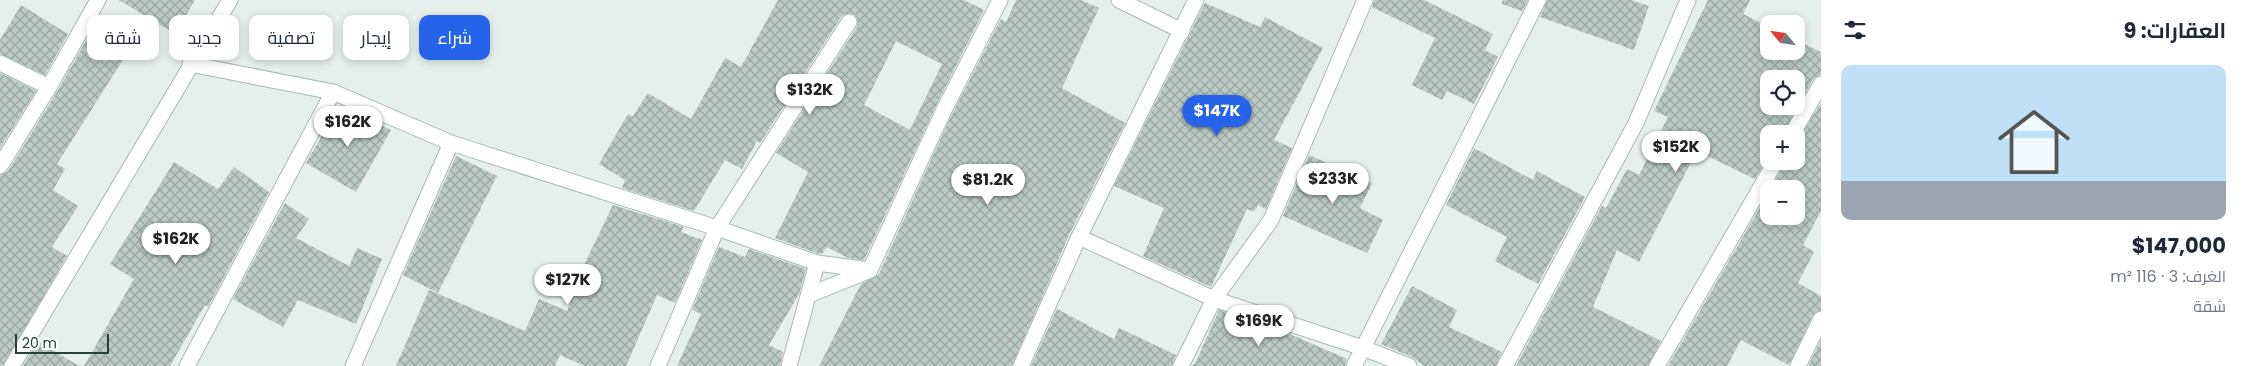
<!DOCTYPE html>
<html lang="ar">
<meta charset="utf-8">
<style>
:root{--surface:#fff;--page:#f2f2f3;--text:#1f2937;--muted:#747a83;--accent:#2563eb}
body{margin:0;font-family:Poppins,Cairo,sans-serif;background:var(--page);color:var(--text);direction:rtl;height:100vh;display:flex;flex-direction:column;font-size:19px;white-space:nowrap}
*{box-sizing:border-box;margin:0}
p{font-size:16px;color:var(--muted)}
.icon{flex:none;width:28px;height:28px;fill:none;stroke:currentColor;stroke-width:2;stroke-linecap:round;stroke-linejoin:round}
.map{position:relative;flex:1;overflow:hidden;direction:ltr}
.sheet{display:flex;flex-direction:column;background:var(--surface);width:425px}
.sheet>*{flex:none}
.guide{position:absolute;left:15px;top:15px;width:475px;height:45px;direction:rtl;display:flex;gap:10px}
.needle{width:32px;rotate:299deg}
.controls{position:absolute;left:1760px;top:15px;display:grid;gap:10px}
.controls a{display:grid;place-items:center;width:45px;height:45px;border-radius:10px;background:var(--surface);box-shadow:0 2px 8px #0003;font-size:25px}
.scale{position:absolute;left:15px;bottom:12px;width:94px;box-sizing:border-box;padding-left:5px;border:2px solid #24423a;border-top:0;font-size:14px;line-height:18px;white-space:nowrap;color:#24423a;-webkit-text-stroke:4px #f7fbf9;paint-order:stroke}
.price{position:absolute;translate:-50% -42px;padding:0 11px;border-radius:18px;background:#fff;color:#222;font-size:16px;line-height:32px;filter:drop-shadow(0 1px 2px #0008)}
.price::after{content:'';position:absolute;left:50%;top:30px;width:15px;height:11px;margin-left:-8px;background:inherit;clip-path:polygon(0 0,100% 0,50% 100%)}
.price.on{background:var(--accent);color:#fff}
ul{padding:0;list-style:none}
li{display:grid;align-content:center;gap:10px;height:265px;padding:0 20px}
li span{display:grid;place-items:center;height:155px;border-radius:10px;color:#555}
li>.icon{margin-inline-start:auto}
span .icon{width:90px;height:90px;fill:#fffc;stroke-width:1}
li b{font-size:21px}
h2{display:flex;justify-content:space-between;align-items:center;height:60px;padding:0 20px;font-size:21px}
.tag{padding:0 18px;border-radius:10px;background:var(--surface);box-shadow:0 2px 8px #0003;font-size:18px;line-height:45px}
.tag.on{background:var(--accent);color:#fff}
main{display:flex;flex:1;min-height:0}
.map>svg:first-child{display:block}
.building{fill:url(#building-cross-hatch);fill-rule:evenodd}
.lines{fill:none;stroke-linecap:round;stroke-linejoin:round}
.minor-casing{stroke:#a8b8b2;stroke-width:17}
.minor{stroke:#fff;stroke-width:15}
</style>
<main>
<section class="sheet">
<h2>العقارات: 9<svg class="icon" aria-label="filters" viewBox="0 0 24 24"><path d="M4 7h16M4 17h16"/><circle cx="9" cy="7" r="2"/><circle cx="15" cy="17" r="2"/></svg></h2>
<ul>
<li><span style="background:linear-gradient(#bfe0f5 75%,#9aa5b1 0)"><svg class="icon" aria-label="home" viewBox="0 0 24 24"><path d="M3 11l9-7 9 7M6 9v11h12V9"/></svg></span><div><b>$147,000</b><p>الغرف: 3 · 116 m²</p><p>شقة</p></div></li>
</ul>
</section>
<div class="map">
<svg width="1821" height="366" viewBox="0 0 1821 366">
<defs>
<pattern id="building-cross-hatch" width="8" height="8" patternUnits="userSpaceOnUse" patternTransform="scale(1.25)"><rect width="8" height="8" fill="#bbcac4"/><path d="M0 0l8 8M0 8l8-8" fill="none" stroke="#98a6a0"/></pattern>
</defs>
<rect width="100%" height="100%" fill="#e6efeb"/>
<g class="building">
<polygon points="119,0 195,0 175,34"/>
<path d="M 778,0 L 964,0 L 984,10 L 935,108 L 864,260 L 848,258 L 827,247 L 822,254 L 819,254 L 775,238 L 808,172 L 776,153 L 857,27 L 857,18 L 854,14 L 845,14 L 841,17 L 760,143 L 757,141 L 742,169 L 725,160 L 694,211 L 622,188 L 625,180 L 599,164 L 628,114 L 633,116 L 648,93 L 691,119 L 725,58 L 741,67 ZM 896,41 L 942,64 L 910,130 L 864,105 Z"/>
<polygon points="1016,0 1081,0 1099,8 1062,88 1125,123 1070,233 1012,366 819,366 861,284 879,274 951,116 1001,19 1006,22"/>
<polygon points="1374,0 1424,0 1493,34 1485,50 1498,57 1474,104 1447,91 1442,100 1412,85 1435,38 1372,7"/>
<polygon points="1502,0 1528,0 1522,11 1502,4"/>
<polygon points="1547,0 1631,0 1649,6 1634,50 1540,17"/>
<path d="M 1708,0 L 1750,0 L 1743,14 L 1769,27 L 1769,51 L 1796,51 L 1796,40 L 1821,52 L 1821,75 L 1813,79 L 1783,134 L 1769,134 L 1769,155 L 1755,179 L 1697,151 L 1639,262 L 1617,250 L 1593,307 L 1661,341 L 1648,366 L 1516,366 L 1602,206 L 1606,208 L 1627,169 L 1639,175 L 1668,117 L 1654,111 ZM 1769,79 L 1796,79 L 1796,106 L 1769,106 Z"/>
<polygon points="1205,3 1260,27 1265,17 1323,48 1274,140 1292,148 1266,209 1258,205 1254,212 1247,209 1211,287 1143,256 1164,208 1114,186"/>
<polygon points="21,5 68,34 45,75 0,54 0,40"/>
<polygon points="101,14 138,36 57,164 65,169 53,190 78,206 52,247 67,256 3,366 0,366 0,175 8,171 57,92"/>
<polygon points="0,73 36,91 0,148"/>
<polygon points="1821,103 1821,211 1803,245 1814,252 1798,283 1821,296 1821,310 1813,315 1789,365 1741,340 1727,366 1668,366 1769,192 1769,216 1796,216 1796,189 1771,189 1785,161 1796,161 1796,142"/>
<polygon points="340,105 391,130 356,192 306,163"/>
<polygon points="1474,148 1533,180 1537,171 1585,197 1538,284 1495,261 1507,237 1446,205"/>
<polygon points="1309,155 1372,183 1360,208 1383,220 1367,253 1283,216"/>
<polygon points="456,156 497,176 438,293 403,275"/>
<polygon points="174,162 218,189 234,167 269,192 208,307 205,305 170,366 84,366 134,279 110,264"/>
<polygon points="285,203 309,219 296,238 349,266 357,248 382,259 356,324 298,300 283,327 233,299"/>
<polygon points="613,205 684,227 681,232 702,240 675,303 657,295 626,366 584,366 560,355 555,366 396,366 429,290 525,331 539,299 567,311 583,267"/>
<polygon points="719,247 745,257 749,249 806,269 799,294 769,345 783,352 780,366 677,366 701,314 692,310"/>
<polygon points="1412,286 1457,310 1449,327 1502,352 1496,366 1424,366 1412,357 1381,344"/>
<polygon points="1057,309 1114,339 1119,328 1176,355 1172,366 1031,366"/>
<polygon points="1219,310 1285,332 1347,359 1345,366 1191,366 1195,364"/>
<polygon points="1821,340 1821,366 1808,366"/>
<polygon points="38,341 79,366 23,366"/>
</g>
<g class="lines">
<g class="minor-casing">
<g id="minor">
<polyline points="1119,0 1182,31"/>
<polyline points="0,63 49,87"/>
<polyline points="190,64 333,92 451,143 717,228 817,263"/>
<polyline points="1792,134 1821,84"/>
<polyline points="0,166 49,87 98,0"/>
<polyline points="1079,237 1214,299 1363,348 1409,366"/>
<polyline points="809,295 868,271"/>
<polyline points="12,366 230,0"/>
<polyline points="187,366 333,92"/>
<polyline points="353,366 451,143"/>
<polyline points="658,366 717,228 849,22"/>
<polyline points="789,366 817,263 870,270 943,112 1000,0"/>
<polyline points="1021,366 1079,237 1196,0"/>
<polyline points="1181,366 1214,299 1271,220 1365,0"/>
<polyline points="1354,366 1538,0"/>
<polyline points="1505,366 1636,123 1688,0"/>
<polyline points="1657,366 1776,161"/>
<polyline points="1798,366 1821,319"/>
</g>
</g>
<use href="#minor" class="minor"/>
</g>
</svg>
<div class="controls">
<a><svg class="needle" viewBox="-14 -14 28 28"><path d="M0-13l5 13h-10z" fill="#e53935"/><path d="M0 13l5-13h-10z" fill="#747a83"/></svg></a>
<a><svg class="icon" aria-label="locate" viewBox="0 0 24 24"><circle cx="12" cy="12" r="6"/><path d="M12 2v4M12 18v4M2 12h4M18 12h4"/></svg></a>
<a>+</a>
<a>−</a>
</div>
<div class="scale">20 m</div>
<b class="price" style="left:810px;top:116px">$132K</b>
<b class="price on" style="left:1217px;top:137px">$147K</b>
<b class="price" style="left:348px;top:148px">$162K</b>
<b class="price" style="left:1676px;top:173px">$152K</b>
<b class="price" style="left:1333px;top:205px">$233K</b>
<b class="price" style="left:988px;top:206px">$81.2K</b>
<b class="price" style="left:176px;top:265px">$162K</b>
<b class="price" style="left:568px;top:306px">$127K</b>
<b class="price" style="left:1259px;top:347px">$169K</b>
<div class="guide">
<a class="tag on">شراء</a>
<a class="tag">إيجار</a>
<a class="tag">تصفية</a>
<a class="tag">جديد</a>
<a class="tag">شقة</a>
</div>
</div>
</main>
